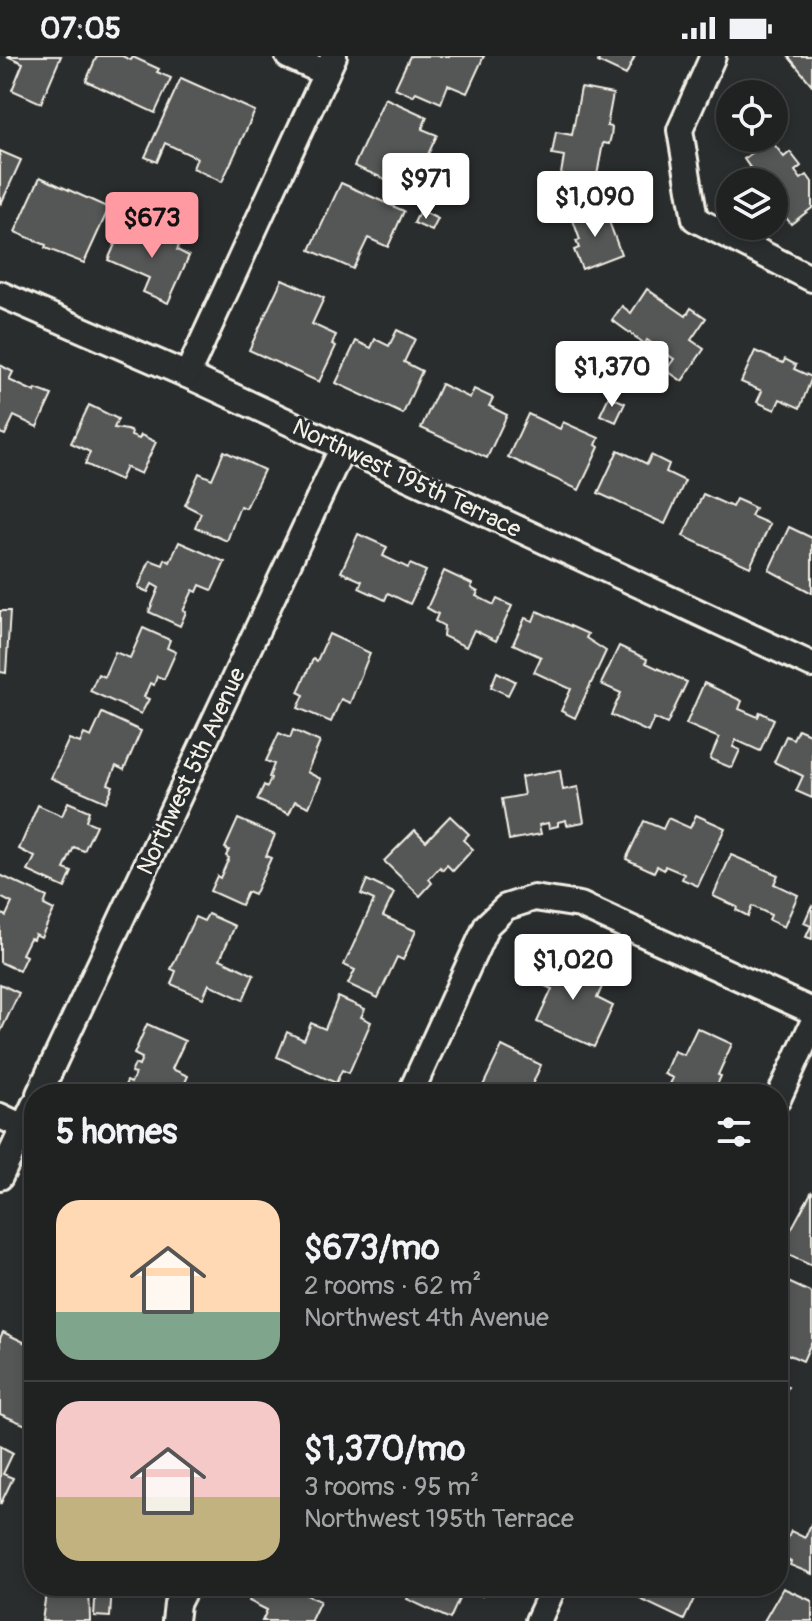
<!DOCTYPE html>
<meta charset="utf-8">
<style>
:root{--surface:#202222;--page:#282a2a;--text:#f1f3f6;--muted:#a2a4a5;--line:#3d3f40;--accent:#ff9aa2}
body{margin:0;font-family:Pangolin,sans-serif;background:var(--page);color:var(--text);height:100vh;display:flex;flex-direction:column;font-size:30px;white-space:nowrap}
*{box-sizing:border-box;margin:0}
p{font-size:26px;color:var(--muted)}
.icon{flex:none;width:44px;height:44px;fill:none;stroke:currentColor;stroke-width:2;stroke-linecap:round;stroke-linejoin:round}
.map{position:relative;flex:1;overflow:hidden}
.sheet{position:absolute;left:24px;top:1028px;width:764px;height:512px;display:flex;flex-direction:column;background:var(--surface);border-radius:32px;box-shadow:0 4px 12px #0003,0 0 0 2px var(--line)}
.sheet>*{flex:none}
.fabs{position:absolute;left:716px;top:24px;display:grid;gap:16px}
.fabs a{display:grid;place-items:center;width:72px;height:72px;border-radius:50%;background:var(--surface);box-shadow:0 4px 12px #0003,0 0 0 2px var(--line);font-size:40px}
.price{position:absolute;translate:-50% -68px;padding:0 18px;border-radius:8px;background:#fff;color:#222;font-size:26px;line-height:52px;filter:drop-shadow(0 2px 4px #0008)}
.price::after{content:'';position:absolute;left:50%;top:48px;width:24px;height:18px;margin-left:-12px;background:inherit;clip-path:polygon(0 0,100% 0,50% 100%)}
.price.selected{background:var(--accent);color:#111}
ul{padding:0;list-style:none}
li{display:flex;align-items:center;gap:24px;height:200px;padding:0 32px}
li+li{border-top:2px solid var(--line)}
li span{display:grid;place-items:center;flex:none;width:224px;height:160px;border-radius:24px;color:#555}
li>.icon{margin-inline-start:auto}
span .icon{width:96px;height:96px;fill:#fffc;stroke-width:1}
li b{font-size:34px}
h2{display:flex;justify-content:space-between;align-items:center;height:96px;padding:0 32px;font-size:34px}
.status{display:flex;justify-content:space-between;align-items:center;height:56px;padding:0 40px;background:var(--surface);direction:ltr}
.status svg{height:22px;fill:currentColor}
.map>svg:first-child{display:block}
.building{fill:#555756;stroke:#f4f1e8;stroke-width:2}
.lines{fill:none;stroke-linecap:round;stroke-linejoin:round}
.street-casing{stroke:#f4f1e8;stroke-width:30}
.street{stroke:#2a2d2e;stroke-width:24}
.labels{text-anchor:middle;stroke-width:6;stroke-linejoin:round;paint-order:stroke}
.street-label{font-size:24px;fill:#f4f1e8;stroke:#2a2d2e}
</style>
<div class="status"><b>07:05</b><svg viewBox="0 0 49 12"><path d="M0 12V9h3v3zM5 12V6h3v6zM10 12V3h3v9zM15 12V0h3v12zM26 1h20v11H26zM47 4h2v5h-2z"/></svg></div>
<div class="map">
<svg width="812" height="1565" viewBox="0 0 812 1565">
<rect width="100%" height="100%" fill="#2a2d2e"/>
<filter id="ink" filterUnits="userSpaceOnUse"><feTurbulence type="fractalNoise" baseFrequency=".0125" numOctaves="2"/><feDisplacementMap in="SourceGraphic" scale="16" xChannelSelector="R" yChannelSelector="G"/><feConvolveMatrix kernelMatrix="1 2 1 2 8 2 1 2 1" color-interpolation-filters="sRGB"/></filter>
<g filter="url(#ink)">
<g class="building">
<polygon points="7,0 61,0 41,47 12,34 23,7"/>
<polygon points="97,0 122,0 131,4 133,1 159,13 157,16 171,22 155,57 86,25"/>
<polygon points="410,0 484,0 467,37 448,29 441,47 416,36 413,40 395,32"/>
<polygon points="593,0 635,0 626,19 598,6 599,3"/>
<polygon points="788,0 812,0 812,29"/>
<polygon points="181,22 255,55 222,126 193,112 197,102 165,87 157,106 145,101"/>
<polygon points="581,32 613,38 607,70 612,71 611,80 609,88 603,87 596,125 561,118 564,100 552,98 556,76 572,79"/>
<polygon points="385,42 427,61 422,73 437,79 418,120 404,113 397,128 354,110"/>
<polygon points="770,83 784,101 790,96 801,110 795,115 801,123 807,119 812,126 812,152 791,168 774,146 774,126 760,126 744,103"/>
<polygon points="0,95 21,104 1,148 0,147"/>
<polygon points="40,121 109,152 84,207 45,192 46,189 15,176"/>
<polygon points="341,127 404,155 388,191 368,182 353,213 310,194"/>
<polygon points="604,152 621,198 582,213 574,194 579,192 576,185 580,184 573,164"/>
<polygon points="420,154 438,163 432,175 414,167"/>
<polygon points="123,170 153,184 160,170 182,181 177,194 189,200 168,247 143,236 149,222 108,204"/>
<polygon points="282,223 324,242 312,268 336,279 332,288 336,290 319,326 249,294"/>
<polygon points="647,233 686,260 691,252 706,262 691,284 704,293 682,325 666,314 674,303 647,284 645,288 612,264 622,250 631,257"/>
<polygon points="397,274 415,283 404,306 422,315 403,358 336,327 356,285 371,292 375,283 389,290"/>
<polygon points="755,295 783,307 785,303 796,309 794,313 812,321 800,352 780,343 775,354 757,346 762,335 741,326"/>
<polygon points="0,309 13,316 9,324 35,336 36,333 52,339 37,371 14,360 5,379 0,377"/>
<polygon points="441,328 470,342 474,333 493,342 489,350 507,359 487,402 421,372"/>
<polygon points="609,340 625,347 616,366 600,359"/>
<polygon points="89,349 118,363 114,372 127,374 132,376 131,380 139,383 141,379 156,386 141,418 126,411 120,424 85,408 90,396 71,387"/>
<polygon points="528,358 560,373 563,366 599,382 596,389 599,391 579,434 508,401"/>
<polygon points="618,394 647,408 651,399 669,408 666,416 685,425 665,468 598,437"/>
<polygon points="224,395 264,414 246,452 240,450 227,485 195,471 201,457 185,449 199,417 212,423"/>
<polygon points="703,438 732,451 736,443 745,447 755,452 751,460 770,468 750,511 683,480"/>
<polygon points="789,471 812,482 812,537 769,514"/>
<polygon points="358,478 387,491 383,500 408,512 410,508 426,515 410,548 388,537 385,544 359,532 362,525 341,516"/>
<polygon points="179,486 225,506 212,534 200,529 197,536 193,534 183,555 186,556 180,570 149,556 159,532 152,528 148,536 138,532 150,504 163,509 165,503 170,506"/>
<polygon points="444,515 472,528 471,532 478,536 476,540 494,549 497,543 512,550 496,585 474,574 466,591 443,580 444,570 435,565 438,558 427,552"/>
<polygon points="0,555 10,555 6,617 0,616"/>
<polygon points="537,555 588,578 586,582 606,595 575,662 561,655 571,633 534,616 541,601 513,588 525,562 533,565"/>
<polygon points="143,572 170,584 167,592 176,596 164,623 157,620 154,629 150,627 144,641 149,643 141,658 90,635 98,618 104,621 115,596 130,602"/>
<polygon points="329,578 370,597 350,647 341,643 331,666 298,652 304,639 298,636 313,603 317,605"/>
<polygon points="619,590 647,603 646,607 687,626 667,668 654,662 648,676 611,659 621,637 601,628"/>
<polygon points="497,616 515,625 508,639 491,631"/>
<polygon points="704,627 742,645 739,653 758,661 760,656 774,663 760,695 736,684 733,691 740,694 732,712 710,703 719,682 686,668"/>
<polygon points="102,657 141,675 124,714 116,710 108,728 113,730 106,746 51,722 69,683 80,687 84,678 91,681"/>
<polygon points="798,673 812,679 812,742 796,735 803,720 774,706 786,680 793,683"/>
<polygon points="293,674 320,686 307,716 321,723 309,751 295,745 289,758 257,744 264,729 267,731 271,722 269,721 274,708 266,705 279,677 290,682"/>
<polygon points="560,714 563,734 578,731 584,766 567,769 566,764 558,766 558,770 549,772 548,767 539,769 541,778 509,784 502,743 524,739 521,721"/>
<polygon points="68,746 89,755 86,765 96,769 84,795 74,791 64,813 72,816 65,832 28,815 35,801 19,793 38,749 62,760"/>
<polygon points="696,759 725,772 698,830 682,823 684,818 665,810 664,814 657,810 654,816 626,803 644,765 663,773 668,762 690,772"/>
<polygon points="450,760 469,778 463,784 473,793 453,815 447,809 443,814 440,811 429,823 432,827 420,840 384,805 415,774 426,785"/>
<polygon points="238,763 275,779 266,800 271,802 254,839 247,836 241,849 210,835 217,820 220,822 229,802 226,800 229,794 225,792"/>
<polygon points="731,799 778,819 774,828 798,839 784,871 769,864 771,859 752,850 748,860 736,854 737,851 713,840"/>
<polygon points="0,819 47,841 44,849 54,854 41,881 35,878 33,883 30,882 22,898 26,900 19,915 0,906 0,857 6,860 12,847 0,841"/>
<polygon points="367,824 394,837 383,860 416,875 403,904 397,901 378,942 348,928 355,914 344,909 374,844 361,838"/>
<polygon points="812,849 812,883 806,881 811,870 804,867"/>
<polygon points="208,858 235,870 220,903 254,919 243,944 209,928 203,942 171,928 176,915 171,913 195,861 204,865"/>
<polygon points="548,895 561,901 551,924 559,927 568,907 605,924 597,942 613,950 594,991 537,966 552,933 534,925"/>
<polygon points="0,928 19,937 0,977"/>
<polygon points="338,941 365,953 361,961 371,966 349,1017 342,1014 336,1027 277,1001 287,976 304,984 311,967 325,973"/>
<polygon points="147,968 185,985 172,1013 188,1020 180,1038 121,1038 127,1025 131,1027 135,1018 131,1017 135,1008 139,1010 142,1002 134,998"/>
<polygon points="697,972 732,988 718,1019 721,1020 713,1038 665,1038 673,1022 664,1018 674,995 684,999"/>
<polygon points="502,990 541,1009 528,1038 479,1038"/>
<polygon points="812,1135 812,1210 784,1197 790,1183 787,1181"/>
<polygon points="788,1226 812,1237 812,1285 803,1305 778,1294 778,1245"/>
<polygon points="3,1276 34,1291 34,1352 26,1369 0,1358 0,1282"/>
<polygon points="778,1326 788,1331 778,1352"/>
<polygon points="0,1390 13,1397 3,1418 13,1422 0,1449"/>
<polygon points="812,1466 812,1518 790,1509 791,1506 780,1500 791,1475 805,1482"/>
<polygon points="47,1530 89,1530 90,1565 42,1565"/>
<polygon points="96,1530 112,1530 110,1561 94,1560"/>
<polygon points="256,1530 292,1530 291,1532 320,1545 311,1564 313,1565 262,1565 267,1554 249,1545"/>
<polygon points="413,1530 487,1530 482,1540 464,1532 450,1563 407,1543"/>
<polygon points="646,1530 700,1530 684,1564 640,1543"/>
<polygon points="783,1532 812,1545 812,1565 764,1565"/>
</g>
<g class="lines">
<g class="street-casing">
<g id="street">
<polyline points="288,0 326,17"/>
<polyline points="713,0 680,74 695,163 812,223"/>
<polyline points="0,238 187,319 812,609"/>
<polyline points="187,319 334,0"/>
<polyline points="39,1038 342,393"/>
<polyline points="410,1038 487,869 506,851 534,842 580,849 812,955"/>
<polyline points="778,1043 812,969"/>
<polyline points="0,1060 34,1076"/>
<polyline points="0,1121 34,1049"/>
<polyline points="175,1565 177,1548 186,1530"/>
<polyline points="538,1565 554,1530"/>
</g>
</g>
<use href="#street" class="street"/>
</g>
</g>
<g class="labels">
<g class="street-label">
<text transform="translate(407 422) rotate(25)" y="8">Northwest 195th Terrace</text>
<text transform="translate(191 715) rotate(-65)" y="8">Northwest 5th Avenue</text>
</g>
</g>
</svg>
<div class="fabs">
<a><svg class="icon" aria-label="locate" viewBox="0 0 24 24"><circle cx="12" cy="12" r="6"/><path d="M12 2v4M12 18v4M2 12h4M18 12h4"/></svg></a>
<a><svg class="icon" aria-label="layers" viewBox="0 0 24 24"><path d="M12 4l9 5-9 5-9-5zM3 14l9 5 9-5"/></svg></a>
</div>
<b class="price" style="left:426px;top:165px">$971</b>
<b class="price" style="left:595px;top:183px">$1,090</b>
<b class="price selected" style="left:152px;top:204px">$673</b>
<b class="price" style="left:612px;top:353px">$1,370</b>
<b class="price" style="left:573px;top:946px">$1,020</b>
<section class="sheet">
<h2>5 homes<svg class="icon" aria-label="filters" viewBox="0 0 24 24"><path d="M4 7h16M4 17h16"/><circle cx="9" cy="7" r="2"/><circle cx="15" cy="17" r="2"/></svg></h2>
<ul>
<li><span style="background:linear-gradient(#ffd9b3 70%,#7fa58c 0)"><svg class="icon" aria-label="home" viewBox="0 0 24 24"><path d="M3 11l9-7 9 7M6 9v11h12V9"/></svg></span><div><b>$673/mo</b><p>2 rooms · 62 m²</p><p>Northwest 4th Avenue</p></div></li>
<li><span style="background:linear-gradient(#f6c9c9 60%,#c2b280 0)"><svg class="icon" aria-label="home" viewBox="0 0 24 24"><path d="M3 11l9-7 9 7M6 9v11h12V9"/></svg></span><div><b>$1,370/mo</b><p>3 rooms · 95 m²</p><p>Northwest 195th Terrace</p></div></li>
</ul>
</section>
</div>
